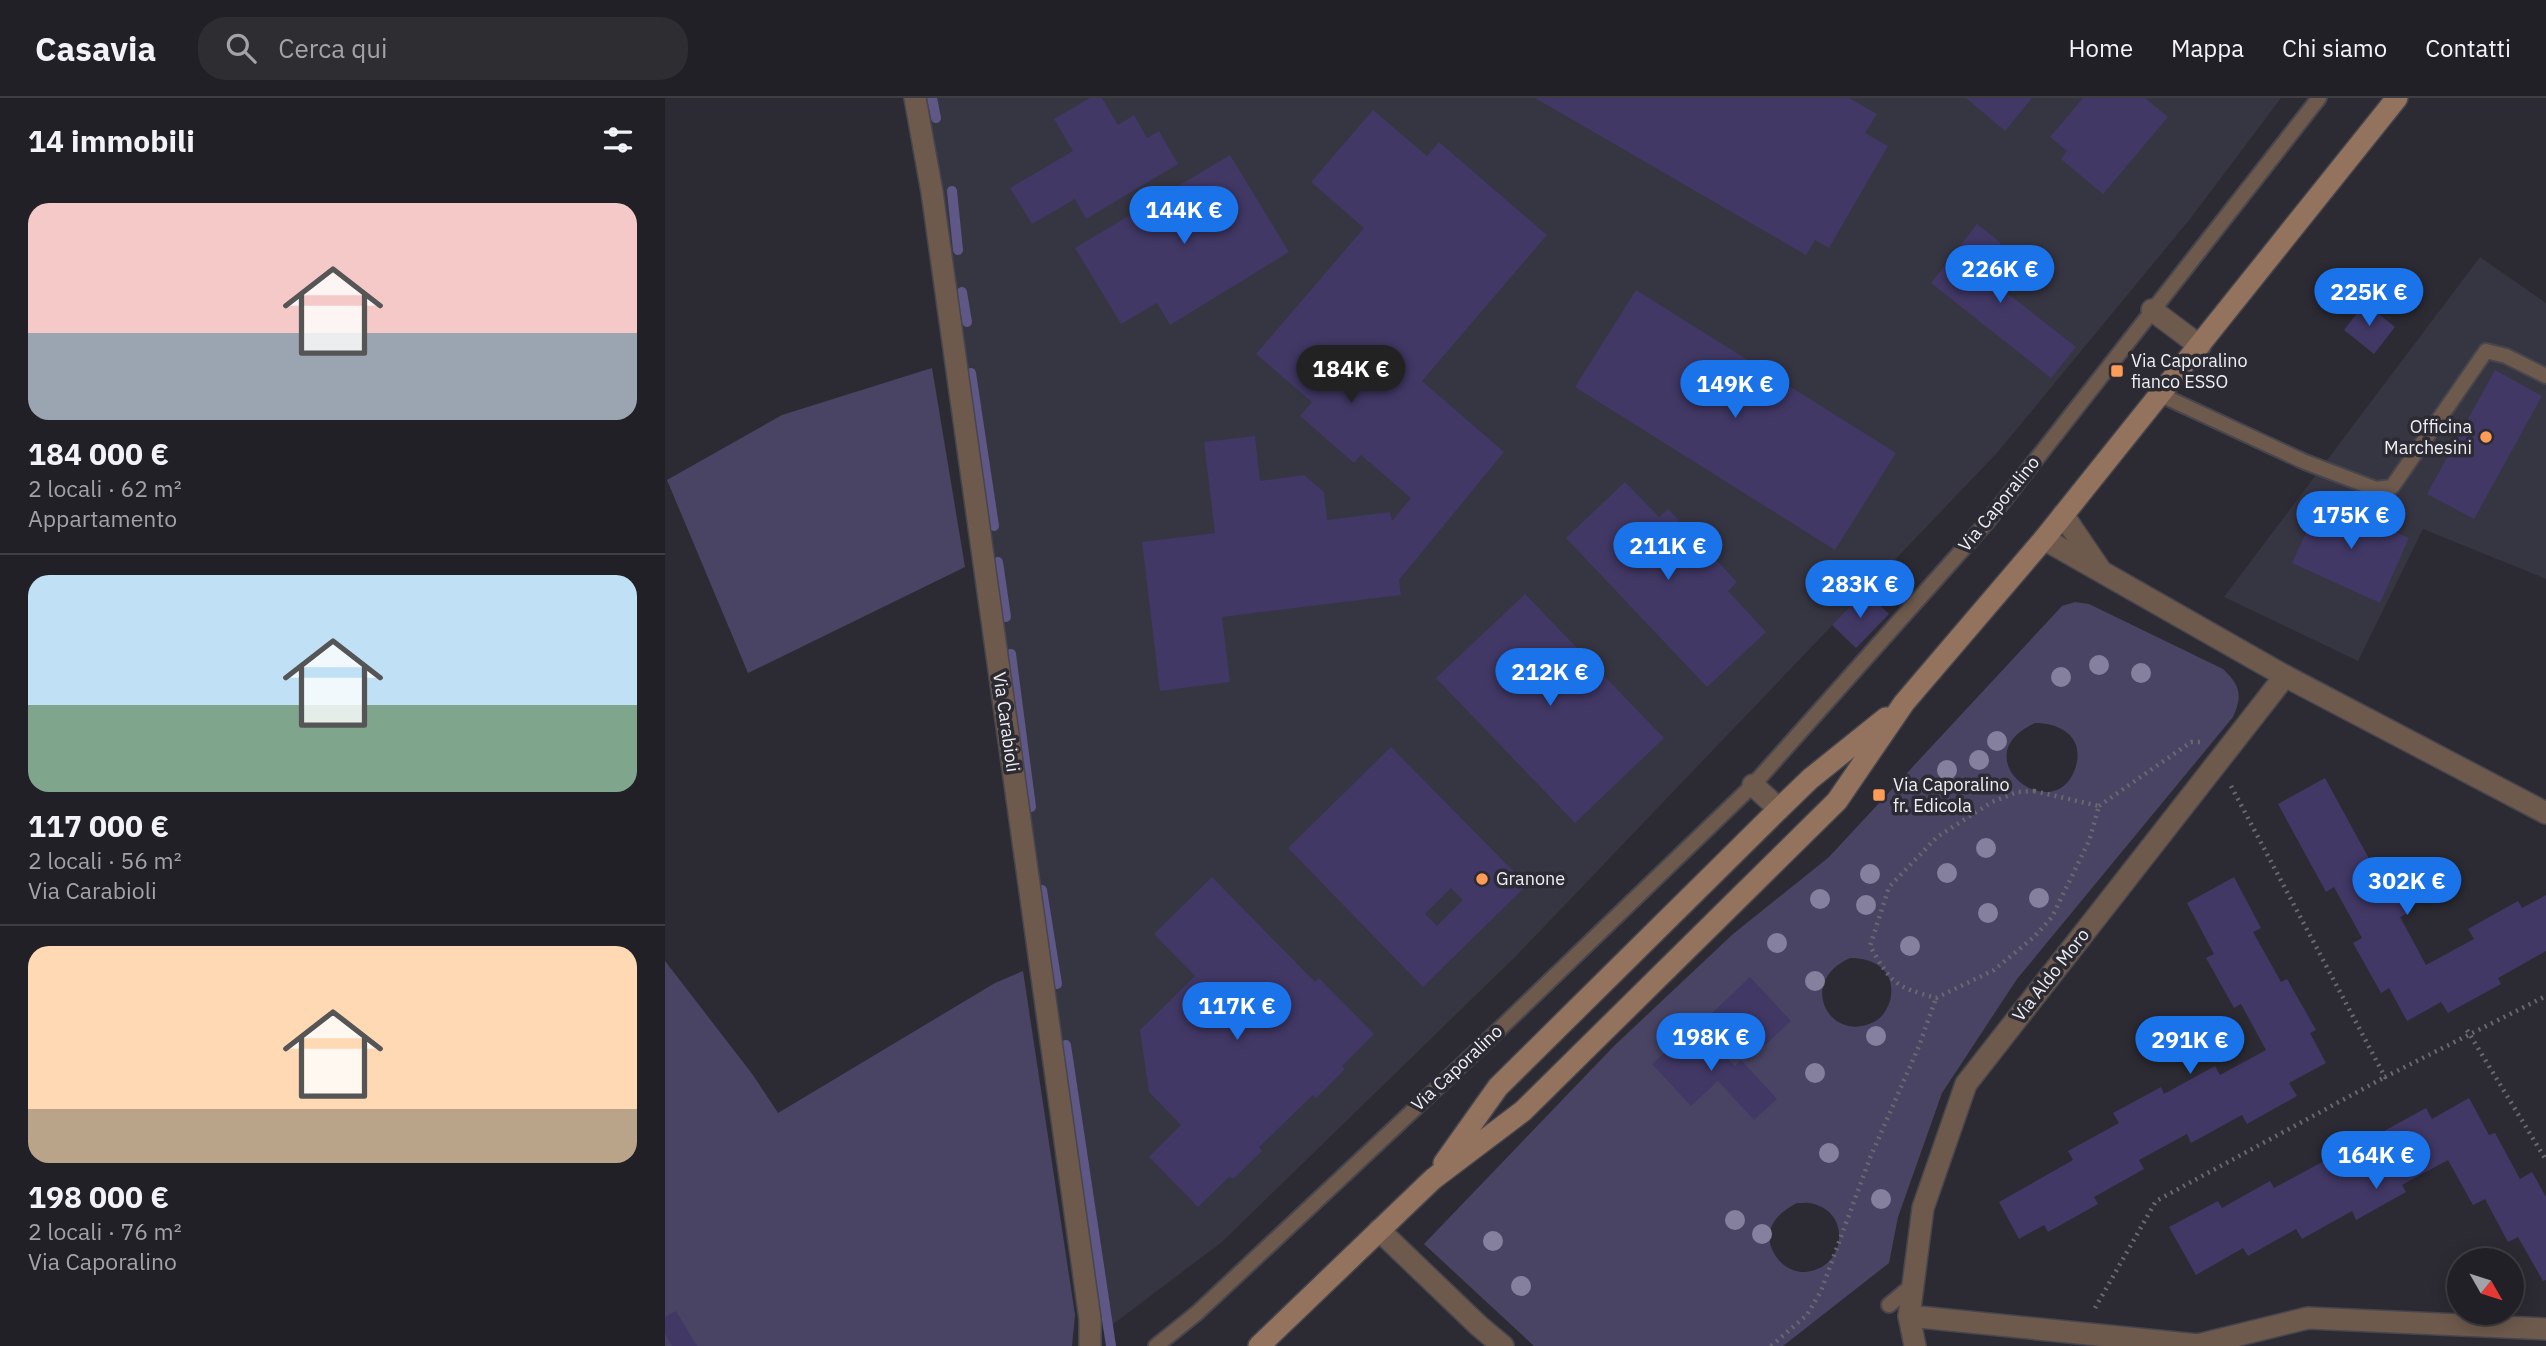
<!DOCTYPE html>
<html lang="it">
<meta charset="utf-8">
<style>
:root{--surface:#212026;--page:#2d2d32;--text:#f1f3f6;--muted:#a2a3a7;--line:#3e3e43;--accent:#1a73e8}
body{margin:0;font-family:"IBM Plex Sans",sans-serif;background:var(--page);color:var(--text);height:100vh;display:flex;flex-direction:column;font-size:26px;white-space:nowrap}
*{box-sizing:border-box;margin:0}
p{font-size:23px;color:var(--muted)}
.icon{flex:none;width:38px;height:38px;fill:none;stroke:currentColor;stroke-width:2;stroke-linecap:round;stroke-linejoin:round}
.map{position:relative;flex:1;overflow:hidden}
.panel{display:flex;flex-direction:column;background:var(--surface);width:665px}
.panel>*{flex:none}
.needle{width:46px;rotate:129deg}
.controls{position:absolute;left:1782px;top:1150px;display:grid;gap:14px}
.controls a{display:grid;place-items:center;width:77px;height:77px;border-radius:50%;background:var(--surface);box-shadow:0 4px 18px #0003,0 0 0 2px var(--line);font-size:35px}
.price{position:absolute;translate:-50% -60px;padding:0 16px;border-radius:24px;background:var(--accent);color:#fff;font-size:23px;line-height:46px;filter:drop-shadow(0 2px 4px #0008)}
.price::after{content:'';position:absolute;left:50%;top:42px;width:21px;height:16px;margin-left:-10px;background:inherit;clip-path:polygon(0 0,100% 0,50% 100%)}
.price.selected{background:#222;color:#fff}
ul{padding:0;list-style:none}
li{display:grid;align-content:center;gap:14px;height:371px;padding:0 28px}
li+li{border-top:2px solid var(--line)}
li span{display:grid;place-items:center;height:217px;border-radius:21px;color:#555}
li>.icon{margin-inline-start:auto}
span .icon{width:126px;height:126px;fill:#fffc;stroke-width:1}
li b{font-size:30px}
h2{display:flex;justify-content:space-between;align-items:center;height:84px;padding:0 28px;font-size:30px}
header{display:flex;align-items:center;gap:42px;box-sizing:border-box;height:98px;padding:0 35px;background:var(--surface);border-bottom:2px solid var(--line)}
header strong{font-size:33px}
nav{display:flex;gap:38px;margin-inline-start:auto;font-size:24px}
.search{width:490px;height:63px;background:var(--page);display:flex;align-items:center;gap:18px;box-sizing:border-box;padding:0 24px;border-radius:28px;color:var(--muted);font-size:26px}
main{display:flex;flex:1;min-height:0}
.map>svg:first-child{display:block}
.built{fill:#363542}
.green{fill:#494463;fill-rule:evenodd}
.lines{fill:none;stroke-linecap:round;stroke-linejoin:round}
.stream{stroke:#5f5786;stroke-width:10}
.building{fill:#413865;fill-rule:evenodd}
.lane-casing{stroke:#47464e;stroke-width:18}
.street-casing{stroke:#47464e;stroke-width:24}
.secondary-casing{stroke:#47464e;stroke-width:24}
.path{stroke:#69686f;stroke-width:4.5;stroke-dasharray:2 5;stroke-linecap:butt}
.lane{stroke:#6e5a4d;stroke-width:14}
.street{stroke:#6e5a4d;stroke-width:21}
.secondary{stroke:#93735e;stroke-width:21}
.tree{fill:#84809d}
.poi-dot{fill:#fd9c56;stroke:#2c2b33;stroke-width:2.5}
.labels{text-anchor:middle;stroke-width:7;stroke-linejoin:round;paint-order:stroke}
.poi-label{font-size:18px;fill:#eeeef3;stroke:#2c2b33;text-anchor:start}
.street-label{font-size:18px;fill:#eeeef3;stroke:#2c2b33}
</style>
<header>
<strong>Casavia</strong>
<div class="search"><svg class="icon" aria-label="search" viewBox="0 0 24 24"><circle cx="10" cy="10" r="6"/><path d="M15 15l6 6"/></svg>Cerca qui</div>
<nav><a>Home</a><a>Mappa</a><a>Chi siamo</a><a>Contatti</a></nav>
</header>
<main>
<section class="panel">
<h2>14 immobili<svg class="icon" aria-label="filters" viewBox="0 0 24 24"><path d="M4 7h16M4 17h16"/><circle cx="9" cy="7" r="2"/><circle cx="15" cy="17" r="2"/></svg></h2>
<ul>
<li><span style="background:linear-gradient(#f6c9c9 60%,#9aa5b1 0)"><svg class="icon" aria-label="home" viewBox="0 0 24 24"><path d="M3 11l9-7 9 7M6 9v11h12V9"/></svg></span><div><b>184 000 €</b><p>2 locali · 62 m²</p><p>Appartamento</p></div></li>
<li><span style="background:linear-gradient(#bfe0f5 60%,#7fa58c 0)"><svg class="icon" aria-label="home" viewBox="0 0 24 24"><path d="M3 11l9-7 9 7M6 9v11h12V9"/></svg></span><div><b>117 000 €</b><p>2 locali · 56 m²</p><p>Via Carabioli</p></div></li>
<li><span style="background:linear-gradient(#ffd9b3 75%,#b9a48a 0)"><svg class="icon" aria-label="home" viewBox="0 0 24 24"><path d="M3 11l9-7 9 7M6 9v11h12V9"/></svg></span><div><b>198 000 €</b><p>2 locali · 76 m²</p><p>Via Caporalino</p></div></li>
</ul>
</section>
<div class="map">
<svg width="1881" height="1248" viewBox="0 0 1881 1248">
<rect width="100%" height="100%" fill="#2c2b33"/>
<g class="built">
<polygon points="261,0 1616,0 1525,121 1332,355 851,858 557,1144 439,1233 431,1218 279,107"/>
<polygon points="1815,159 1881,205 1881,481 1758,431 1693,563 1559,499"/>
</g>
<g class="green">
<polygon points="267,270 300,469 83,575 2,382 117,317"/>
<path d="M 1410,504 L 1424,506 L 1558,571 C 1575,587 1578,597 1568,619 L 1352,881 L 1277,995 L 1233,1119 L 1224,1165 L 1118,1248 L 869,1248 L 759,1146 L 949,948 L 1068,836 L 1164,759 L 1397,508 ZM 1370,625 C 1396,625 1419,639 1411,668 C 1392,733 1294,660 1370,625 ZM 1185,860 C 1211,860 1232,874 1225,903 C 1222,912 1217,920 1209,924 C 1165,946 1131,884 1185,860 ZM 1132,1105 C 1137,1105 1144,1104 1149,1106 C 1189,1117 1179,1175 1136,1174 C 1127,1173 1118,1168 1113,1161 C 1094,1137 1109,1116 1132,1105 Z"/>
<polygon points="0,863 88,977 113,1015 330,885 358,873 410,1217 407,1248 0,1248"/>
</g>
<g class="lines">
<g class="stream">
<polyline points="267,0 271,20"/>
<polyline points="287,93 293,152"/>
<polyline points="297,194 302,224"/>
<polyline points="306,275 329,428"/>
<polyline points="333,464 341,519"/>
<polyline points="346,556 366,709"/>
<polyline points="377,792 392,886"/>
<polyline points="401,947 446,1248"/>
</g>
</g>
<g class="building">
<polygon points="425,0 437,0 453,27 469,17 482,40 494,33 513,66 421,121 410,101 367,126 345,90 408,53 389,21"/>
<polygon points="870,0 1184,0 1212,16 1200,35 1223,48 1164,150 1150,142 1141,157"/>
<polygon points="1301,0 1367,0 1340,33"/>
<polygon points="1418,0 1480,0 1503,19 1438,96 1396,61 1402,53 1385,39"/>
<polygon points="708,12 762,58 774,44 882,137 757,283 839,354 734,482 736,497 557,519 565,584 495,593 477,444 550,435 539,344 590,338 595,383 639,377 659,394 662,422 725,414 727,423 746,400 696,357 689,365 635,318 647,304 591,256 699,130 646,84"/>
<polygon points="565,57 624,154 505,227 492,205 456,226 410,150"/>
<polygon points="1312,126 1336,145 1314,173 1411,249 1386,280 1266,185"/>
<polygon points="971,192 1231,355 1170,452 910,289"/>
<polygon points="1700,205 1730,229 1709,256 1679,232"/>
<polygon points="1830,272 1877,298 1809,421 1762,396"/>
<polygon points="960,384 994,419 1003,411 1072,484 1063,493 1101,534 1042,589 901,440"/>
<polygon points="1657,400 1744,440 1715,505 1627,465"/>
<polygon points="1200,493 1224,516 1191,550 1167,527"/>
<polygon points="860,496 999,640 910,725 771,580"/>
<path d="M 726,649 L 862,787 L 758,889 L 623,750 ZM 786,790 L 798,802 L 772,828 L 760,816 Z"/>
<polygon points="1660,680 1708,768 1716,764 1743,815 1735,819 1761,867 1809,841 1803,831 1853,803 1857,810 1881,797 1881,853 1833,880 1836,886 1783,915 1776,904 1742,923 1724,890 1716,895 1688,845 1697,840 1669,789 1661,794 1613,706"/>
<polygon points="547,779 650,884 654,880 709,936 677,968 680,971 651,1000 648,997 594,1049 597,1053 568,1081 565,1078 533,1109 484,1059 516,1027 484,994 475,932 530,878 489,836"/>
<polygon points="1569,779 1596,830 1588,834 1616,884 1622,881 1651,932 1645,935 1661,965 1624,985 1632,998 1582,1026 1577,1017 1526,1045 1522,1036 1474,1062 1479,1071 1429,1099 1433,1106 1383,1134 1379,1127 1354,1141 1334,1104 1408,1062 1403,1053 1454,1025 1448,1015 1496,989 1499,996 1550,968 1555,977 1601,952 1576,906 1569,910 1541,860 1549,856 1522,805"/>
<polygon points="1085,879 1126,923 1083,963 1043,919"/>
<polygon points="1031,926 1070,968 1076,962 1112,1001 1089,1022 1053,983 1026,1008 987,966"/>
<polygon points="1804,1000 1824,1037 1830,1035 1855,1081 1867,1074 1881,1099 1881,1182 1878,1183 1853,1139 1843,1144 1820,1101 1808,1107 1783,1062 1737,1087 1741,1094 1691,1122 1687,1113 1637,1141 1631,1131 1583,1158 1578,1150 1531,1177 1504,1129 1553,1103 1557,1110 1605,1083 1609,1090 1659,1063 1666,1075 1715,1047 1710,1038 1761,1010 1767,1021"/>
<polygon points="11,1213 32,1248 7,1248 0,1236 0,1219"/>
</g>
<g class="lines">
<g class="lane-casing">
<g id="lane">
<polyline points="1496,297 1640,364 1711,391 1727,389 1821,253 1841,258 1881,278"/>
<polyline points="1224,1207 1248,1187"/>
<polyline points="491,1248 532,1215 820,945 1088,687 1323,423 1654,0"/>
</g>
</g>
<g class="street-casing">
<g id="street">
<polyline points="250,0 267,94 425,1221 425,1248"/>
<polyline points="1487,212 1535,248"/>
<polyline points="1398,417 1434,470"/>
<polyline points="1379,441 1620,578 1881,715"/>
<polyline points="1620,578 1301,986 1258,1110 1244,1218 1533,1247 1643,1220 1881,1231"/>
<polyline points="1088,687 1114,711"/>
<polyline points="714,1132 814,1228 838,1248"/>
<polyline points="1244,1218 1250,1248"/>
</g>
</g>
<g class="secondary-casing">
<g id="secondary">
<polyline points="779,1065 833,989 1114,711 1145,681 1221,620"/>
<polyline points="594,1248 768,1081 858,1013 1172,703 1239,605 1379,441 1732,0"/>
</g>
</g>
<g class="path">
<polyline points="1566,688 1720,979 1881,898"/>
<path d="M 1369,693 L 1434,708 L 1424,743 L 1387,819 L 1369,839 L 1329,872 L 1271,900 C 1229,888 1227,886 1205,848 L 1224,789 L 1272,739 L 1327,704 L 1352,694 Z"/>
<polyline points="1434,708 1526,644 1535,644"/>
<polyline points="1802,932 1881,1062"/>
<polyline points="1430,1210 1491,1103 1720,979"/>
<polyline points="1106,1248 1142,1217 1156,1193 1205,1060 1254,948 1271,900"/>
</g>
<use href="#lane" class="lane"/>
<use href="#street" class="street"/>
<use href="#secondary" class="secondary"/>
</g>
<g class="tree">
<circle cx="1434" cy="567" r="10"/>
<circle cx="1476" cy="575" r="10"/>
<circle cx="1396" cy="579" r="10"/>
<circle cx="1332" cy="643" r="10"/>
<circle cx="1314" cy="662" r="10"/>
<circle cx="1282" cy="672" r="10"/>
<circle cx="1321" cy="750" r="10"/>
<circle cx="1282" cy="775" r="10"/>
<circle cx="1205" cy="776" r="10"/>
<circle cx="1374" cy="800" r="10"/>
<circle cx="1155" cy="801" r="10"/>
<circle cx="1201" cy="807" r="10"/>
<circle cx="1323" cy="815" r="10"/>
<circle cx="1112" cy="845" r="10"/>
<circle cx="1245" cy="848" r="10"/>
<circle cx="1150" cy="883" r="10"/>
<circle cx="1211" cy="938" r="10"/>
<circle cx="1150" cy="975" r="10"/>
<circle cx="1164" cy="1055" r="10"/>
<circle cx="1216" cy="1101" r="10"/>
<circle cx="1070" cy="1122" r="10"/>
<circle cx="1097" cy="1136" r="10"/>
<circle cx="828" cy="1143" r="10"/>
<circle cx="856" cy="1188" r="10"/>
</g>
<g class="poi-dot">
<rect x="1445" y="266" width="14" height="14" rx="3.5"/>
<circle cx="1821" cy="339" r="7"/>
<rect x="1207" y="690" width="14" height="14" rx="3.5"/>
<circle cx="817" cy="781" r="7"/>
</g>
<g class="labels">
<g class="poi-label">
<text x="1466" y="269">Via Caporalino<tspan x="1466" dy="21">fianco ESSO</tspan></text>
<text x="1807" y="335" text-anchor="end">Officina<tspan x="1807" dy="21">Marchesini</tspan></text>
<text x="1228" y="693">Via Caporalino<tspan x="1228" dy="21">fr. Edicola</tspan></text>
<text x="831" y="787">Granone</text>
</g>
<g class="street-label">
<text transform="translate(1334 406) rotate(-51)" y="6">Via Caporalino</text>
<text transform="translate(341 624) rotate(82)" y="6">Via Carabioli</text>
<text transform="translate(1386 877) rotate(-52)" y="6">Via Aldo Moro</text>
<text transform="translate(792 970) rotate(-43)" y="6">Via Caporalino</text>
</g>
</g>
</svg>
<div class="controls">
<a><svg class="needle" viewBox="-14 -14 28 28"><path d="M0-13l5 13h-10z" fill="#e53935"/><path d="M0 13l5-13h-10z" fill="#a2a3a7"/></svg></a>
</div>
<b class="price" style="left:519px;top:148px">144K €</b>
<b class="price" style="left:1335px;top:207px">226K €</b>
<b class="price" style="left:1704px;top:230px">225K €</b>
<b class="price selected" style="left:686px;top:307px">184K €</b>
<b class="price" style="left:1070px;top:322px">149K €</b>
<b class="price" style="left:1686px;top:453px">175K €</b>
<b class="price" style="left:1003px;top:484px">211K €</b>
<b class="price" style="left:1195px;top:522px">283K €</b>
<b class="price" style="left:885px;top:610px">212K €</b>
<b class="price" style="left:1742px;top:819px">302K €</b>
<b class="price" style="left:572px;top:944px">117K €</b>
<b class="price" style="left:1046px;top:975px">198K €</b>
<b class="price" style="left:1525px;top:978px">291K €</b>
<b class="price" style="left:1711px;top:1093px">164K €</b>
</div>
</main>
